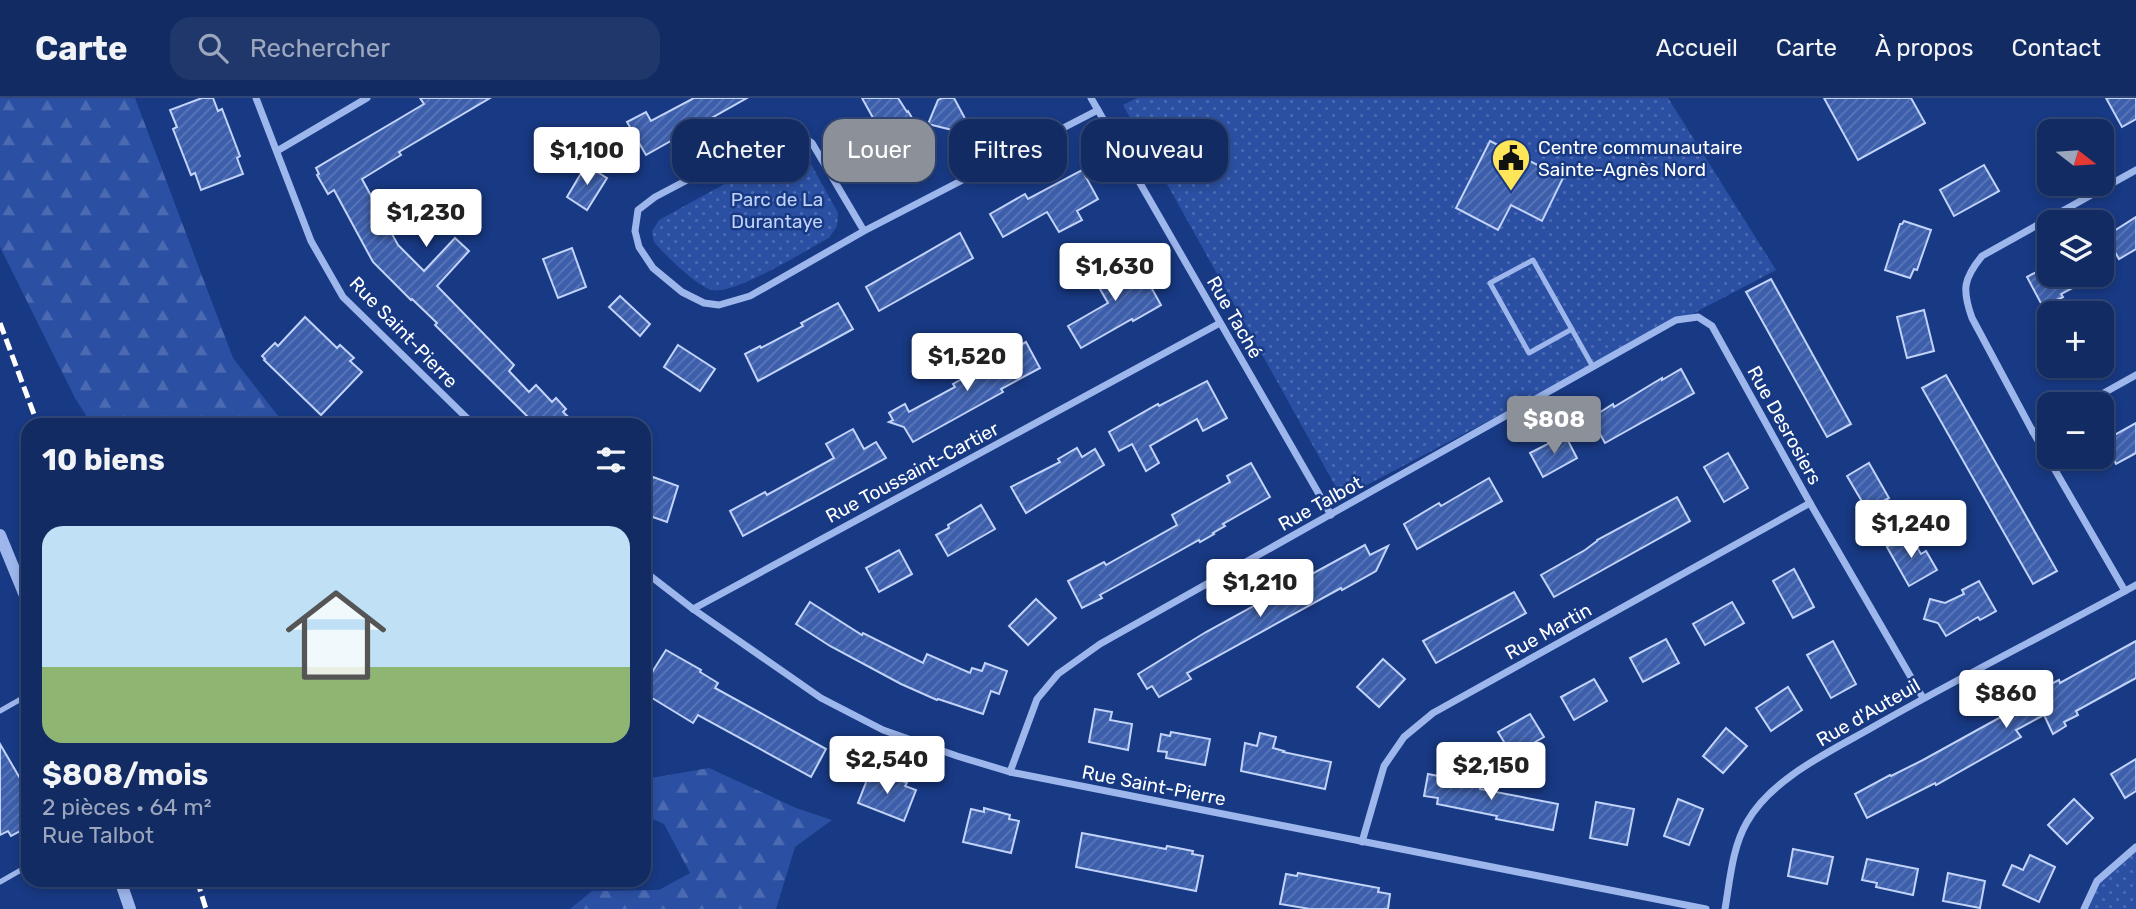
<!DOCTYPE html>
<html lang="fr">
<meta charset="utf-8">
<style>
:root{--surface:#122b62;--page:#1f376b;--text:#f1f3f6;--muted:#9ca7be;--line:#314777;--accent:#8c9099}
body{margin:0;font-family:Rubik,sans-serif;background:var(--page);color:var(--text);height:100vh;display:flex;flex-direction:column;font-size:26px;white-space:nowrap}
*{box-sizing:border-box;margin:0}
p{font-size:23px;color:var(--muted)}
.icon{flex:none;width:38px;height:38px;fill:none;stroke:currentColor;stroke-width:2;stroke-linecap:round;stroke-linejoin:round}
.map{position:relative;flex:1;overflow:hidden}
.details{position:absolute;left:21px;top:320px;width:630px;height:469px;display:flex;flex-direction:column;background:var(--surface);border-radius:21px;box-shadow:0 4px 10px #0003,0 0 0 2px var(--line)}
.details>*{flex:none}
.banner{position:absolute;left:672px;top:21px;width:665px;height:63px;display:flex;gap:14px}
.needle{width:46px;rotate:107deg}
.controls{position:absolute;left:2037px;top:21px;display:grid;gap:14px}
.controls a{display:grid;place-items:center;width:77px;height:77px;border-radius:14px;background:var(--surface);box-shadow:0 4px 10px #0003,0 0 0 2px var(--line);font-size:35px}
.price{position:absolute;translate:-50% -60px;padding:0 16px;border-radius:7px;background:#fff;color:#222;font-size:23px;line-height:46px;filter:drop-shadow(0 2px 4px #0008)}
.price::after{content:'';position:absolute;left:50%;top:42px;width:21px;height:16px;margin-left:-10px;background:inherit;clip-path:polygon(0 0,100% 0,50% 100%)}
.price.current{background:var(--accent);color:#fff}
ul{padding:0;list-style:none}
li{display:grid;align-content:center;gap:14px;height:371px;padding:0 21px}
li span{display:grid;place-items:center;height:217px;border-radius:21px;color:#555}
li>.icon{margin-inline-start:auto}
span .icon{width:126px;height:126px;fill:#fffc;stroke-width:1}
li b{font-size:30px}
h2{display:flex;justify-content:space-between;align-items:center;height:84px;padding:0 21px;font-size:30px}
.pill{padding:0 24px;border-radius:21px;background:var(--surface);box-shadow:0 4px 10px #0003,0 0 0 2px var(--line);font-size:24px;line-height:63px}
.pill.current{background:var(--accent);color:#fff}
header{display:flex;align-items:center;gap:42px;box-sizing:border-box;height:98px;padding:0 35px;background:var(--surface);border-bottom:2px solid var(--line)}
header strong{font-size:33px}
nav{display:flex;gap:38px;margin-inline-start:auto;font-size:24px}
.search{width:490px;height:63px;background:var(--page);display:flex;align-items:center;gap:18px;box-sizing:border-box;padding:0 24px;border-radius:21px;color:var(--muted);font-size:26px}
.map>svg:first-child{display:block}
.forest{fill:url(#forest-firs)}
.park{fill:url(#park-dots)}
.building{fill:url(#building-hatch);stroke:#c2d3f9;stroke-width:2}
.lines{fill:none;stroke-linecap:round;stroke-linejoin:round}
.service{stroke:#9db6ec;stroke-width:5}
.minor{stroke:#9db6ec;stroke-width:7}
.tertiary{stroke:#9db6ec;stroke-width:12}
.rail{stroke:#fff;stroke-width:5;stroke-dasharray:12 5;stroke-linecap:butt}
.labels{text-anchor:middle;stroke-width:5;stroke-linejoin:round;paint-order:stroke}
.poi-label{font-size:19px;fill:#fff;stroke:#183983;text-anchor:start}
.park-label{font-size:19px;fill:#c2d3f9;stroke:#183983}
.street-label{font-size:19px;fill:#fff;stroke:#183983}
</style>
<header>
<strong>Carte</strong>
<div class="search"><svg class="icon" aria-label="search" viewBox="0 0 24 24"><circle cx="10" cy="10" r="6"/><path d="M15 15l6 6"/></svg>Rechercher</div>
<nav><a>Accueil</a><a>Carte</a><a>À propos</a><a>Contact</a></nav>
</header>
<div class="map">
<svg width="2136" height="811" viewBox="0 0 2136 811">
<defs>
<pattern id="forest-firs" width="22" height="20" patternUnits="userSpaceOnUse" patternTransform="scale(1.75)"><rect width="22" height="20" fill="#2b50a3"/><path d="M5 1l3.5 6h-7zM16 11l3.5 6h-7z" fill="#4b6ab1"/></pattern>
<pattern id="park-dots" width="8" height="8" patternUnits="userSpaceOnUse" patternTransform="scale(1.75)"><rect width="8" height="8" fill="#2b50a3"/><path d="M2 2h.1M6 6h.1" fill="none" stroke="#4b6ab1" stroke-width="1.8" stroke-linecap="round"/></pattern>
<pattern id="building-hatch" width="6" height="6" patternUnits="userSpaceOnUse" patternTransform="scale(1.75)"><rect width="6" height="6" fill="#3d5fab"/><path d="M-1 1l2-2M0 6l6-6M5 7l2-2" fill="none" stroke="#5a77b8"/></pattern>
</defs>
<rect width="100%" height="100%" fill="#183983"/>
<g class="forest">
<polygon points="0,0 135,0 233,260 285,327 92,327 75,300 0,149"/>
<polygon points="709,670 796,710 832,722 795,749 776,811 570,811 592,793 659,792 690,775 664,726 644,717 644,678 651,680"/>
</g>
<g class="park">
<polygon points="1137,0 1668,0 1776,172 1342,400 1123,7"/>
<path d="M 790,50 L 796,50 L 806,57 L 838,115 L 837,128 L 829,140 C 804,153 736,197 712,192 C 696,188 664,156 654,144 L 652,133 L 659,122 Z"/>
<polygon points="2136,749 2136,811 2084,811 2097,783"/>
</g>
<g class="building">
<polygon points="202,0 213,0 218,13 222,11 240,58 237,60 243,76 201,92 195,75 191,77 173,31 177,29 170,12"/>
<polygon points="420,0 490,0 399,54 401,57 362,81 398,147 424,173 455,140 469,153 437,188 514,267 509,273 529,294 536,287 552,304 556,300 566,311 563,314 577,327 536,327 435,227 437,225 412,201 411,202 373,164 334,92 328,96 317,77 319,76 316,70 424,6"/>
<polygon points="694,0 747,0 646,57 627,24 646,14 651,23"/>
<polygon points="862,0 898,0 907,14 908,13 932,54 902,72"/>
<polygon points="942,0 954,0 968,26 956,33 928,26 938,2"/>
<polygon points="1824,0 1911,0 1925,25 1858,62"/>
<polygon points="2106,0 2136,0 2136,21 2122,29"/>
<polygon points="1490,43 1563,80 1542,123 1511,107 1498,132 1456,110"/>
<polygon points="586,67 607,80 587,112 567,99"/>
<polygon points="1984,67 1999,93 1954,118 1940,92"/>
<polygon points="1082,72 1098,101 1077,113 1082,122 1059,134 1047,114 1003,139 990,116 1025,96 1028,101"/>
<polygon points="2136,119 2136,151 2119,161 2106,138"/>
<polygon points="1904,123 1931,132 1917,172 1914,171 1910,180 1885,172 1900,126 1902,126"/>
<polygon points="960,135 973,160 879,213 866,189"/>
<polygon points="572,150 586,189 558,200 543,161"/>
<polygon points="1108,162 1119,181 1140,169 1161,207 1133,223 1132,221 1081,250 1068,228 1108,205 1089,172"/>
<polygon points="2049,167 2049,177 2097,177 2061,196 2063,199 2043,209 2027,179"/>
<polygon points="1771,181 1851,326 1827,339 1746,194"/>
<polygon points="620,198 650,226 640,238 609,209"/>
<polygon points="838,205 853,231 758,283 745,256 760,248 761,250 803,228 801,225"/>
<polygon points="1924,212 1934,253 1907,260 1897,219"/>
<polygon points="305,219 337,250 340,247 354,260 350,263 362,274 321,317 264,262 265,261 262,258 275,245 278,248"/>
<polygon points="1026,244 1040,270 1001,291 1003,294 913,344 904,329 889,324 893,322 889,315 905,306 909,314 955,289 953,286"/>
<polygon points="678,247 715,271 700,293 664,269"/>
<polygon points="1681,271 1694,295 1605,345 1591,320 1613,306 1614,309 1662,280 1662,282"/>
<polygon points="1946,277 2057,473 2033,486 1922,290"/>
<polygon points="1207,283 1227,320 1203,333 1197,321 1150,348 1159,365 1146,373 1132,346 1119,353 1109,334 1158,306 1159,308"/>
<polygon points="2136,325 2136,355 2116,366 2104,343"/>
<polygon points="853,331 864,351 876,344 886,360 743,438 730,413 765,394 767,397 834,360 826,346"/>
<polygon points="1565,337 1577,360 1543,379 1530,355"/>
<polygon points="1077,350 1082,359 1095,351 1104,367 1026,415 1011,389 1060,364 1058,361"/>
<polygon points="1728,355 1748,390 1724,404 1704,369"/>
<polygon points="1251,365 1270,399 1223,426 1225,428 1213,435 1214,436 1200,444 1199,442 1165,461 1100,497 1102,500 1082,510 1068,483 1104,464 1106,467 1177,427 1172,417 1230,384 1227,378"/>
<polygon points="1869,365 1889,400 1867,412 1847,378"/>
<polygon points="653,379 678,388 667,424 644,416 644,403"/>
<polygon points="1489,380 1502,403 1417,451 1404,426 1439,405 1441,408"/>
<polygon points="1677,399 1690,423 1554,499 1541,477 1585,452 1597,443 1597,442"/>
<polygon points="981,407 995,431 948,458 936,437 949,430 948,427"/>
<polygon points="1909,436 1921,456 1926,453 1937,472 1909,488 1887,449"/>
<polygon points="1365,447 1370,457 1388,448 1376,473 1342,492 1341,490 1187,575 1191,581 1159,599 1152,588 1147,591 1138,576 1206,534"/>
<polygon points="899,452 912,476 879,494 866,470"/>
<polygon points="1794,471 1814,509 1793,520 1773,483"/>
<polygon points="1979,483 1996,513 1980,522 1978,519 1946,538 1938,525 1924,521 1930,501 1945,505 1964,496 1962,492"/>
<polygon points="1514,494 1526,515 1436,565 1423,543"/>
<polygon points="1036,501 1056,520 1028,547 1009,528"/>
<polygon points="810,504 862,537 863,535 923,565 927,556 970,575 972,570 982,573 985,565 1007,573 999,596 991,593 983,616 938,601 937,602 901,586 830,548 796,526"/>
<polygon points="1732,504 1744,525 1705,547 1693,526"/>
<polygon points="1666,541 1679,565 1643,584 1630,560"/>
<polygon points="1833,543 1856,586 1831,600 1807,557"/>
<polygon points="2136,543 2136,580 2076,613 2078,617 2064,624 2066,628 2053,636 2044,617 2016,632 2021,639 1936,687 1935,685 1867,720 1855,696 1890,677 1891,678 1923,662 2028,604 2026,600 2033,597 2032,595 2059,582 2060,585"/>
<polygon points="666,552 701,572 700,574 718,585 715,590 826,651 811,679 698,617 693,625 644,595 644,587"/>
<polygon points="1383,561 1405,581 1379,609 1357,589"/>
<polygon points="1594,581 1607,603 1574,622 1561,599"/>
<polygon points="1788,589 1802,612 1771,633 1756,610"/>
<polygon points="1095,611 1112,614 1110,622 1132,626 1128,652 1089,644"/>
<polygon points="1530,616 1544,639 1512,657 1498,634"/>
<polygon points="1726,630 1747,648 1723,675 1703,658"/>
<polygon points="1171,634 1210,641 1205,667 1166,660 1167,654 1158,653 1161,636 1170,638"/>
<polygon points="1260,635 1276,639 1273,650 1284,653 1283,654 1331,664 1325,691 1241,673 1245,645 1257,648"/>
<polygon points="0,646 28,694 28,729 11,738 8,733 0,737"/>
<polygon points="2136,661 2136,693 2125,700 2111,676"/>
<polygon points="870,674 882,679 883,675 907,685 905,688 916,692 904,723 858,705"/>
<polygon points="1428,676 1481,686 1480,691 1558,706 1553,732 1496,721 1497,718 1437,706 1438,700 1424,698"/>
<polygon points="1678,701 1703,711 1689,747 1664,738"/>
<polygon points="2074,701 2093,720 2067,746 2048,727"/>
<polygon points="1596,704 1634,711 1627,747 1590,740"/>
<polygon points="984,710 1010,717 1009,721 1019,723 1011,755 963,744 971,711 984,714"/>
<polygon points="1082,735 1166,751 1167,748 1193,753 1192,756 1203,758 1196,793 1076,769"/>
<polygon points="1793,751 1833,759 1827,786 1788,778"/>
<polygon points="2030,757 2055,769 2039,804 2003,787 2012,767 2023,772"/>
<polygon points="1867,761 1918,771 1913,797 1876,789 1877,785 1862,782"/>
<polygon points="1298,775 1379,790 1378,794 1390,796 1388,811 1310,811 1280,806 1286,776 1297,778"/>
<polygon points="1948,775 1985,783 1980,810 1943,803"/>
</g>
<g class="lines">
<g class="service">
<polyline points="1572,231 1529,255 1490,185 1533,162 1593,269"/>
<polyline points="0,613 28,597"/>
<polyline points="0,784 28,768"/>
</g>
<g class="minor">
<polyline points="256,0 311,143 343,199 474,327"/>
<polyline points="1091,0 1331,417"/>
<polyline points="277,53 367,0"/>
<polyline points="864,133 812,45 797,34 782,32 655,99 638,112 635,133 639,149 653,170 682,194 704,205 719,207 750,198 864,133 1098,12"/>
<polyline points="2084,306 2136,277"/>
<polyline points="2033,334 2049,325"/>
<polyline points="644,473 693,511 821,600 883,632 957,658 1010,674 1706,811"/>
<path d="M 2125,493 L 2033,334 L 1972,220 C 1962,192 1963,181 1982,158 L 2136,72"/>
<polyline points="693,511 1220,225"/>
<polyline points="1010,674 1037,601 1058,576 1100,546 1676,222 1698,219 1712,228 1810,405 1923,600"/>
<polyline points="1362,744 1384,668 1404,639 1433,615 1810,405"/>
<path d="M 1725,811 C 1730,782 1732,750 1747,724 C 1772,680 1831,653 1873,629 C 1960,579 2049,535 2136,487"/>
<polyline points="2084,811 2097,783 2136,749"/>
</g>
<g class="tertiary">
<polyline points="0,437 28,505"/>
<polyline points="120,782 130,811"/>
</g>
<g class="rail">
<polyline points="0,225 38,327"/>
<polyline points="197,782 206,811"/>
</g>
</g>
<defs>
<g id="civic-pin" transform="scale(2.0125)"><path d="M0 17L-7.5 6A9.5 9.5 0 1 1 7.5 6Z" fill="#ffe558" stroke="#183983"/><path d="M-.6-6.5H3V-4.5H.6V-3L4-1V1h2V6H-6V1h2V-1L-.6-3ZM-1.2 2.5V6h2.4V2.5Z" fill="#111"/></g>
</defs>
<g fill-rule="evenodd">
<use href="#civic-pin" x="1511" y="60"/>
</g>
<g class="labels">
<g class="poi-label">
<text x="1538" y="56">Centre communautaire<tspan x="1538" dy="22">Sainte-Agnès Nord</tspan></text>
</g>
<g class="park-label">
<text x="777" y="108">Parc de La<tspan x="777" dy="22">Durantaye</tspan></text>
</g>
<g class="street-label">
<text transform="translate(1235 219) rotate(60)" y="7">Rue Taché</text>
<text transform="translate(404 234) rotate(46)" y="7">Rue Saint-Pierre</text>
<text transform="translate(1785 327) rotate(61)" y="7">Rue Desrosiers</text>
<text transform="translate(912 374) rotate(-28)" y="7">Rue Toussaint-Cartier</text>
<text transform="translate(1320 405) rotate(-29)" y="7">Rue Talbot</text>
<text transform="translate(1548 533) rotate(-29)" y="7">Rue Martin</text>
<text transform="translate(1868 614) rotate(-30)" y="7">Rue d'Auteuil</text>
<text transform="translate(1154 687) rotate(11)" y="7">Rue Saint-Pierre</text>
</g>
</g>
</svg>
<div class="controls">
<a><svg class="needle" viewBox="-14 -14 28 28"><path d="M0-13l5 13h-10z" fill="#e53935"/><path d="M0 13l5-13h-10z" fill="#9ca7be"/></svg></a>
<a><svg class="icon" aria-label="layers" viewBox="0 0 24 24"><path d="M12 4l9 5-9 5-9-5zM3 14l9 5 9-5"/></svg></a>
<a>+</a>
<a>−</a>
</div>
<b class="price" style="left:587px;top:89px">$1,100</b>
<b class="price" style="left:426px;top:151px">$1,230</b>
<b class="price" style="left:1115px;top:205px">$1,630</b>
<b class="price" style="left:967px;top:295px">$1,520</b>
<b class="price current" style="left:1554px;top:358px">$808</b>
<b class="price" style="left:1911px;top:462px">$1,240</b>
<b class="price" style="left:1260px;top:521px">$1,210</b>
<b class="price" style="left:2006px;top:632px">$860</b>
<b class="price" style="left:887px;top:698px">$2,540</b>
<b class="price" style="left:1491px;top:704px">$2,150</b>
<div class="banner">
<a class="pill">Acheter</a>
<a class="pill current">Louer</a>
<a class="pill">Filtres</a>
<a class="pill">Nouveau</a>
</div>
<section class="details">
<h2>10 biens<svg class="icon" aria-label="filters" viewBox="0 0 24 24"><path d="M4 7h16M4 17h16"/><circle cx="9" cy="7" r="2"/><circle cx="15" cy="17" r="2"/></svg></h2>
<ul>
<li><span style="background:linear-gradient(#bfe0f5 65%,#8fb573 0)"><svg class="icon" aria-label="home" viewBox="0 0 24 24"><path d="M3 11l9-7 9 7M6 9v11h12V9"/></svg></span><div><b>$808/mois</b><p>2 pièces · 64 m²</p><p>Rue Talbot</p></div></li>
</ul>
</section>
</div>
